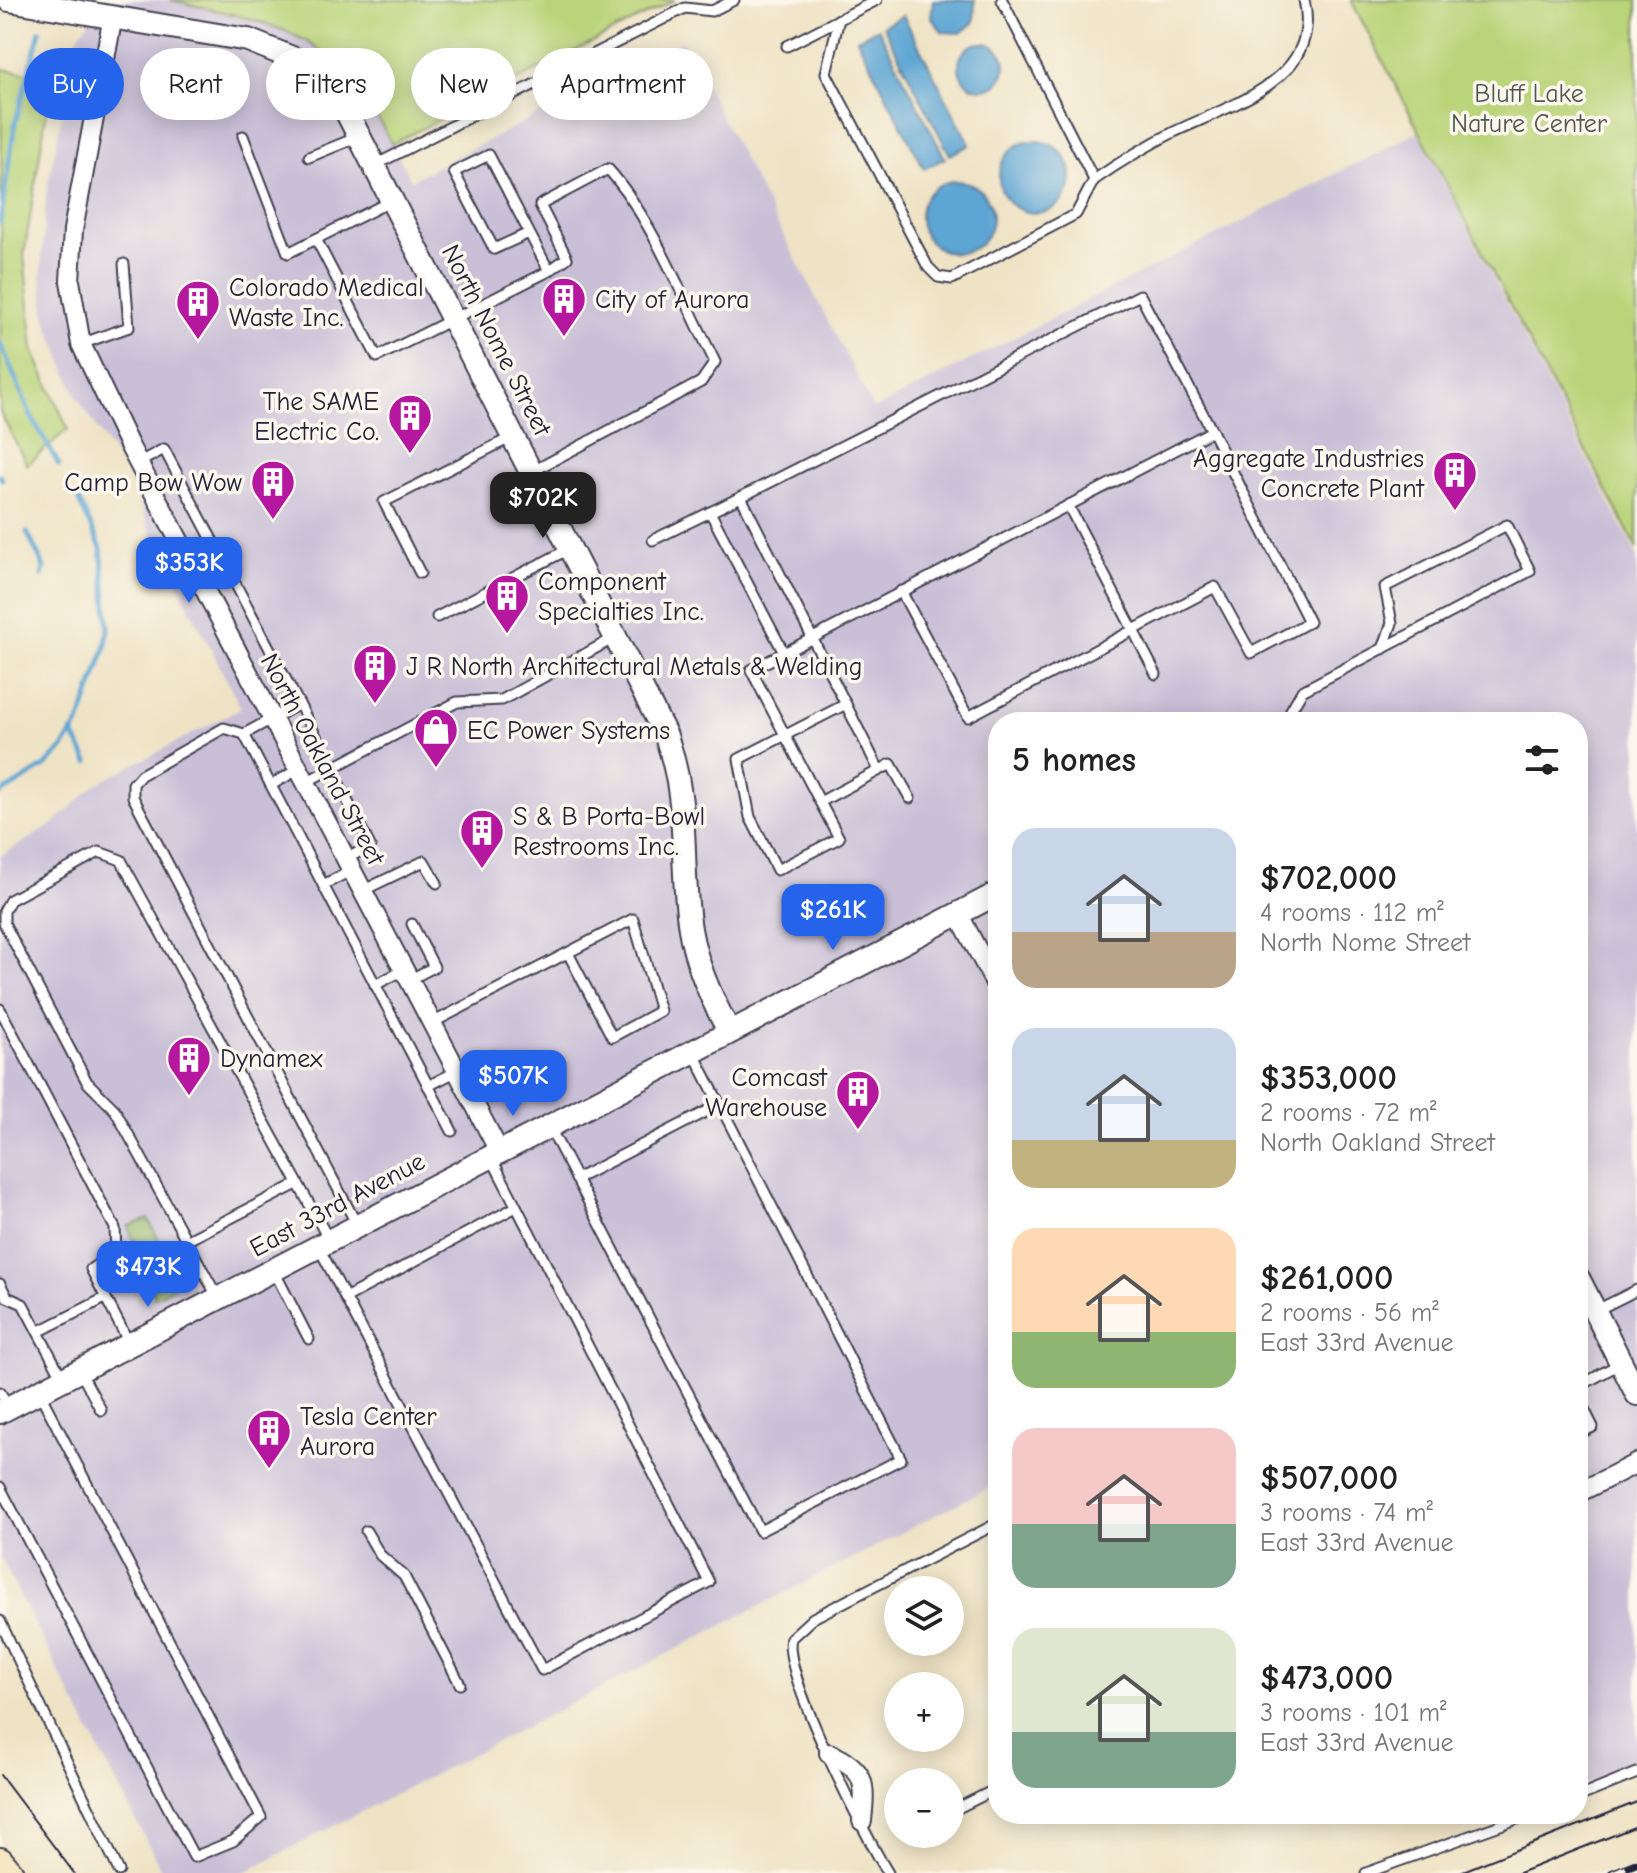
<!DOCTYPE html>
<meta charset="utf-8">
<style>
:root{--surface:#fff;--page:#f6f6f6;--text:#222;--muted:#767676;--accent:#2563eb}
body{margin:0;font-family:"Comic Neue",sans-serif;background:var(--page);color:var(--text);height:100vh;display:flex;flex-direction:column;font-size:30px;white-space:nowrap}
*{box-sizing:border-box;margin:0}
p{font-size:26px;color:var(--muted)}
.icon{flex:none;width:44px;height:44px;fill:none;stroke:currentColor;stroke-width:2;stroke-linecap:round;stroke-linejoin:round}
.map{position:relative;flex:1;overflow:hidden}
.drawer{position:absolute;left:988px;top:712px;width:600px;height:1112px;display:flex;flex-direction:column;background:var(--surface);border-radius:32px;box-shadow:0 4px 20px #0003}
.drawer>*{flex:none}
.top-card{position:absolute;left:24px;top:48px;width:760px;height:72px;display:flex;gap:16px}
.tools{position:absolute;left:884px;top:1576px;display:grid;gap:16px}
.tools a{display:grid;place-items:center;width:80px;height:80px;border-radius:50%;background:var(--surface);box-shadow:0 4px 20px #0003;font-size:40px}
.price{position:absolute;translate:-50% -68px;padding:0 18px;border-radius:16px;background:var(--accent);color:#fff;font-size:26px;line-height:52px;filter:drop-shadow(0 2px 4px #0008)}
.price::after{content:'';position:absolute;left:50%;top:48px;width:24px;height:18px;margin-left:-12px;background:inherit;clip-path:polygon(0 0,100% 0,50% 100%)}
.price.current{background:#222;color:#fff}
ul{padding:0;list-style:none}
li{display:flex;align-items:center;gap:24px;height:200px;padding:0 24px}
li span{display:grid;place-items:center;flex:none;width:224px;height:160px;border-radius:24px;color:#555}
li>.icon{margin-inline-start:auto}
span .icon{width:96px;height:96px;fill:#fffc;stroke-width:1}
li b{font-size:34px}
h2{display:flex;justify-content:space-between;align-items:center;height:96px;padding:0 24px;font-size:34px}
.chip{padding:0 28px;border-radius:36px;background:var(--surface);box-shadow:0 4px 20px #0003;font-size:28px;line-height:72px}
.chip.current{background:var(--accent);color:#fff}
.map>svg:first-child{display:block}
.industrial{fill:#c9bfd7}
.green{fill:#bad479;stroke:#6e7b5a;stroke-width:2}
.forest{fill:#93b669;stroke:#5a6c52;stroke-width:2}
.water{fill:#5da5d3;stroke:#406487;stroke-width:2}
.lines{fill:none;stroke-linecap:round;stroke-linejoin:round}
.stream{stroke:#5da5d3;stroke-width:5}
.service-casing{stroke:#413f50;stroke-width:13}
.minor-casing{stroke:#413f50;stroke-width:22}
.tertiary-casing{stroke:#413f50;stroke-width:26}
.secondary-casing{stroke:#413f50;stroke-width:30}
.service{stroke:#fff;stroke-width:9}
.minor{stroke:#fff;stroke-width:18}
.tertiary{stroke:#fff;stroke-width:22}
.secondary{stroke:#f8e7c3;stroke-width:26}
.tram{stroke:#22223b;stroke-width:2}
.rail-casing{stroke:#22223b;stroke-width:8}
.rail{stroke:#fbf7ec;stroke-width:5;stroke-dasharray:15;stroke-linecap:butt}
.labels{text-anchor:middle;stroke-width:7;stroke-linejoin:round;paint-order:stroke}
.park-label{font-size:26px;fill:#50574e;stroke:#fbf7ec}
.poi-label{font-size:26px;fill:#22223b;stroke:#fbf7ec;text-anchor:start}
.street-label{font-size:26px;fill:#22223b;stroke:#fbf7ec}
</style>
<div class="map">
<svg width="1637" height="1873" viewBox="0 0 1637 1873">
<rect width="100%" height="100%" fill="#fbf7ec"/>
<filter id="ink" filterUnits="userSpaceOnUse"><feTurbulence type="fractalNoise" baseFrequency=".0125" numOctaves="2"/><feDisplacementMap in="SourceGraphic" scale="16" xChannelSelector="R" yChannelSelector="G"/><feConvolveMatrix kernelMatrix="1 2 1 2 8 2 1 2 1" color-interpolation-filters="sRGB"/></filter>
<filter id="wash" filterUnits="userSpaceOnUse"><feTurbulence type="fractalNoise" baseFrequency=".006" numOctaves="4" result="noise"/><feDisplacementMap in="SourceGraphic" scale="32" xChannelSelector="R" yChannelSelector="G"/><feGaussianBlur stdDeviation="1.8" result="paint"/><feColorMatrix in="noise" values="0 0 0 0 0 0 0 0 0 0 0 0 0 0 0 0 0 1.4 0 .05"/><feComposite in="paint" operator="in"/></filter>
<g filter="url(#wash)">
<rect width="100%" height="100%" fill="#efe3c5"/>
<polygon class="industrial" points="105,0 170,0 292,31 334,62 367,98 411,180 682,41 874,409 1418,132 1637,556 1637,1764 1578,1787 1578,722 998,722 998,1483 243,1873 163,1873 0,1557 0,856 52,825 95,785 241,708 149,528 133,484 77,397 46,320 41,276 46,195 78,36"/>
<g class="green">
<path d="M 170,0 L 675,0 L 392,144 C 334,31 286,26 170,0 Z"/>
<polygon points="1351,0 1637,0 1637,549"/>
<polygon points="2,69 52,77 24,255 33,350 68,429 27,465 0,412"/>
</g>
<polygon class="forest" points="148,1219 181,1282 155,1298 128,1226"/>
<g class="water">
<polygon points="933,0 975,0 974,22 961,33 943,32 931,18"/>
<polygon points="903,15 970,145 950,155 883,26"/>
<polygon points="878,28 945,158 924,169 857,39"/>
<circle cx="982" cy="66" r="23"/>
<circle cx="1035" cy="177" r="36"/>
<circle cx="956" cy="217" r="36"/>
</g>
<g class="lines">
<g class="stream">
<polyline points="0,222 15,124 40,31"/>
<polyline points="0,342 31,416 59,465"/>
<polyline points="0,476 2,479"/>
<polyline points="27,532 44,567 42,576"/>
<polyline points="72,732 88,762"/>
<polyline points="0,794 45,766 63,748 80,721 105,649 109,627 101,548 77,497"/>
</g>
</g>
</g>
<g filter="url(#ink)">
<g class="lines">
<g class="service-casing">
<g id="service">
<path d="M 1002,0 L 1094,180 C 1120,162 1146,146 1174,132 C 1230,105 1323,80 1304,0"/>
<polyline points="839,19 826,73 928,267 938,277 952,279 1076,214 1094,180"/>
<polyline points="787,46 877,0"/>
<polyline points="243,136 288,253 316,239"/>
<polyline points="309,157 358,137"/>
<polyline points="377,164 685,8 712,11 734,0"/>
<polyline points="391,201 316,239 377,357 549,271 489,155 454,172 494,249 529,233"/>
<polyline points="81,344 129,327 124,264"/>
<polyline points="138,463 164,449 326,755"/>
<path d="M 533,471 L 701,382 L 715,362 C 685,303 651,216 608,169 L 540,205 L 567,258 L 549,271"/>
<polyline points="741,497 1140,295 1212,431"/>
<polyline points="1068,505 1156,674"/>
<polyline points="710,512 784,653"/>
<polyline points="653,540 741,497 879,770"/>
<polyline points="420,573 384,502 512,437"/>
<polyline points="437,617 569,549"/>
<polyline points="299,704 244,734 224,728 141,775 133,784 133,797 357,1225"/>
<polyline points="846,704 739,759 750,817 777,870 839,838 820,802 891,764 910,798"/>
<polyline points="1290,722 1291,710 1302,691 1530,571 1507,525 1385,587 1392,623 1383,649"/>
<polyline points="244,734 452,1131"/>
<polyline points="332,770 370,846 346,859"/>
<polyline points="306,782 457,702 502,700 614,638"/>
<polyline points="271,785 299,769"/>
<polyline points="820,802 751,670 1212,431 1309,622 1251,653 1215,587 968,717 901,591"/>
<polyline points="323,885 352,870"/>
<polyline points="362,891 424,861 437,883"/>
<polyline points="409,980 434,967 412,924"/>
<polyline points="375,985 404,970"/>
<polyline points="0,1009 115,1228 116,1252 91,1269 129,1343"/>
<polyline points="432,1023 633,919 660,1011 612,1037 568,953"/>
<polyline points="428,1086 457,1071"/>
<polyline points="550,1128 760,1531 901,1459 694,1054"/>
<polyline points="576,1179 721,1104"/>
<polyline points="188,1240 297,1184"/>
<polyline points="318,1246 542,1670 709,1582 492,1159"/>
<polyline points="273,1269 309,1339"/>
<polyline points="0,1284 7,1297 23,1304 63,1379"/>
<polyline points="218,1298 115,1110 87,1082 4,923 4,911 10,900 99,852 121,860 329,1240"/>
<polyline points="345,1298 516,1207"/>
<polyline points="1595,1311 1637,1290"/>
<polyline points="38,1332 105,1298"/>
<polyline points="80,1371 101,1410"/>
<polyline points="1578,1387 1621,1363"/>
<polyline points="0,1392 9,1407"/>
<polyline points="1578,1397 1593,1427 1578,1434"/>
<polyline points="0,1487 194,1857 233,1841 261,1817 39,1392"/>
<polyline points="366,1531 380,1555 404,1576 460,1684"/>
<polyline points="0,1621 119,1871"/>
<polyline points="1578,1797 1637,1773"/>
<polyline points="950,1812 998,1788"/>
<path d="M 888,1873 C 866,1837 781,1673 791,1638 L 813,1618 L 998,1523"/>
<polyline points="1366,1873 1531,1814"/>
</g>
</g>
<g class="minor-casing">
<g id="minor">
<polyline points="113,16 73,230 70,281 81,344 130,447 499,1151"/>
<polyline points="958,913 998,989"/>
<polyline points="1578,1493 1637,1463"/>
<path d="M 829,1753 C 866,1770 866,1782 862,1821"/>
</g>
</g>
<g class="tertiary-casing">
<g id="tertiary">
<path d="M 9,0 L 248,40 L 297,60 L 320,78 L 341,101 L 666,736 C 691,807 679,859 690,929 C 696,965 712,1000 729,1031"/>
<polyline points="1578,1278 1637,1394"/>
<polyline points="0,1412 998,893"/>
</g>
</g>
<g class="secondary-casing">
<polyline id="secondary" points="0,1861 10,1873"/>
</g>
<use href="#service" class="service"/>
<use href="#minor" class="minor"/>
<use href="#tertiary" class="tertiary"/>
<use href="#secondary" class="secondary"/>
<g class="tram">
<polyline points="0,1775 74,1873"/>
<polyline points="1458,1873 1637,1802"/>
<polyline points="1519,1873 1637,1826"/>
</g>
<g class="rail-casing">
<polyline id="rail" points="1612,1873 1637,1863"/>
</g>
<use href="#rail" class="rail"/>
</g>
</g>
<defs>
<g id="building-pin" transform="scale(2.3)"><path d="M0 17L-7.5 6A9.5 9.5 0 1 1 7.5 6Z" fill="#b5179e" stroke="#fbf7ec"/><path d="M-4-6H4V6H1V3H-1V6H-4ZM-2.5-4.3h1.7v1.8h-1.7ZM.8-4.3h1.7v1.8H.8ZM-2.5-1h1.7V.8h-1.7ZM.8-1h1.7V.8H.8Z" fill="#fff"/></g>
<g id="shop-pin" transform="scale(2.3)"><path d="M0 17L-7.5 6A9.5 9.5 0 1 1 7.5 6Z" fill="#b5179e" stroke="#fbf7ec"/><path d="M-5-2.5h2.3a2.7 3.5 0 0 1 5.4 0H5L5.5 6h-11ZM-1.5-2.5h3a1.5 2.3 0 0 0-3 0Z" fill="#fff"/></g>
</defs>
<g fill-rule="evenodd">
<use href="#building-pin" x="564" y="299"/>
<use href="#building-pin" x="198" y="302"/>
<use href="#building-pin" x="410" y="416"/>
<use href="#building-pin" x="1455" y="473"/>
<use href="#building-pin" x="273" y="482"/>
<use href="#building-pin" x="507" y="596"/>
<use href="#building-pin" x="375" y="666"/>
<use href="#shop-pin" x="436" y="730"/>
<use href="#building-pin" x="482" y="831"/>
<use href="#building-pin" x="189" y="1058"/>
<use href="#building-pin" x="858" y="1092"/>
<use href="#building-pin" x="269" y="1431"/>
</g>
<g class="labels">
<g class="park-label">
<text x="1529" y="102">Bluff Lake<tspan x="1529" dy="30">Nature Center</tspan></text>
</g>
<g class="poi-label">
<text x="229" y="296">Colorado Medical<tspan x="229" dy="30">Waste Inc.</tspan></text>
<text x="595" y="308">City of Aurora</text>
<text x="379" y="410" text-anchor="end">The SAME<tspan x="379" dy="30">Electric Co.</tspan></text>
<text x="1424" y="467" text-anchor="end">Aggregate Industries<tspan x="1424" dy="30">Concrete Plant</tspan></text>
<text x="242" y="491" text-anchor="end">Camp Bow Wow</text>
<text x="538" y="590">Component<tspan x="538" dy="30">Specialties Inc.</tspan></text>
<text x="406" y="675">J R North Architectural Metals &amp; Welding</text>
<text x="467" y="739">EC Power Systems</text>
<text x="513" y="825">S &amp; B Porta-Bowl<tspan x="513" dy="30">Restrooms Inc.</tspan></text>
<text x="220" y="1067">Dynamex</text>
<text x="827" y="1086" text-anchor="end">Comcast<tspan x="827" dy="30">Warehouse</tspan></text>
<text x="300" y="1425">Tesla Center<tspan x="300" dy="30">Aurora</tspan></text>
</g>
<g class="street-label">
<text transform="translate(497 340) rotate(63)" y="9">North Nome Street</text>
<text transform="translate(323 759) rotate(62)" y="9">North Oakland Street</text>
<text transform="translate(337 1204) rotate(-28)" y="9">East 33rd Avenue</text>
</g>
</g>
</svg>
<div class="tools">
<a><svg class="icon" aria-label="layers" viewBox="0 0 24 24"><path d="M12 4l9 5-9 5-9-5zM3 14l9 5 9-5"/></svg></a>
<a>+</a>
<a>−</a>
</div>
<b class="price current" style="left:543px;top:540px">$702K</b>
<b class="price" style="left:189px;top:605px">$353K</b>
<b class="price" style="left:833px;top:952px">$261K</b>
<b class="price" style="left:513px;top:1118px">$507K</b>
<b class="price" style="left:148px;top:1309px">$473K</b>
<div class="top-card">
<a class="chip current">Buy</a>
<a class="chip">Rent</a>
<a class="chip">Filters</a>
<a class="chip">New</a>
<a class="chip">Apartment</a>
</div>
<section class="drawer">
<h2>5 homes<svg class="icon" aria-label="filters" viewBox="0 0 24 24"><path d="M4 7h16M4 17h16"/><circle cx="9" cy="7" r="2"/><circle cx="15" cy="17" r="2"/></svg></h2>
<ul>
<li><span style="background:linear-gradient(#c9d6e8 65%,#b9a48a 0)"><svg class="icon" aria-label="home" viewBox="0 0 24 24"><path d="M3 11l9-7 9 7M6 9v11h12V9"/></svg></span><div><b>$702,000</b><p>4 rooms · 112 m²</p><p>North Nome Street</p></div></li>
<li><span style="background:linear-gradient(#c9d6e8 70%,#c2b280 0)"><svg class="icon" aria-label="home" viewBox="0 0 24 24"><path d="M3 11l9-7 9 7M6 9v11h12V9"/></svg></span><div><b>$353,000</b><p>2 rooms · 72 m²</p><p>North Oakland Street</p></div></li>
<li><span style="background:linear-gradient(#ffd9b3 65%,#8fb573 0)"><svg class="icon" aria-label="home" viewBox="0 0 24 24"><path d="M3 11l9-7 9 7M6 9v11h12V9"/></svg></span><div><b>$261,000</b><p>2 rooms · 56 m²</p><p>East 33rd Avenue</p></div></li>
<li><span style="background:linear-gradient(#f6c9c9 60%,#7fa58c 0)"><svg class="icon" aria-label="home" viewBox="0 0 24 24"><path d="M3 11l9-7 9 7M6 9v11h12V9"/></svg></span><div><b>$507,000</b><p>3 rooms · 74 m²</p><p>East 33rd Avenue</p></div></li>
<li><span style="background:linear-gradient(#dfe7d0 65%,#7fa58c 0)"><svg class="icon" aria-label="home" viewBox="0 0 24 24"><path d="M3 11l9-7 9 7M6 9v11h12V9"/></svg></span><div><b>$473,000</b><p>3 rooms · 101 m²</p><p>East 33rd Avenue</p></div></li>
</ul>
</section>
</div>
